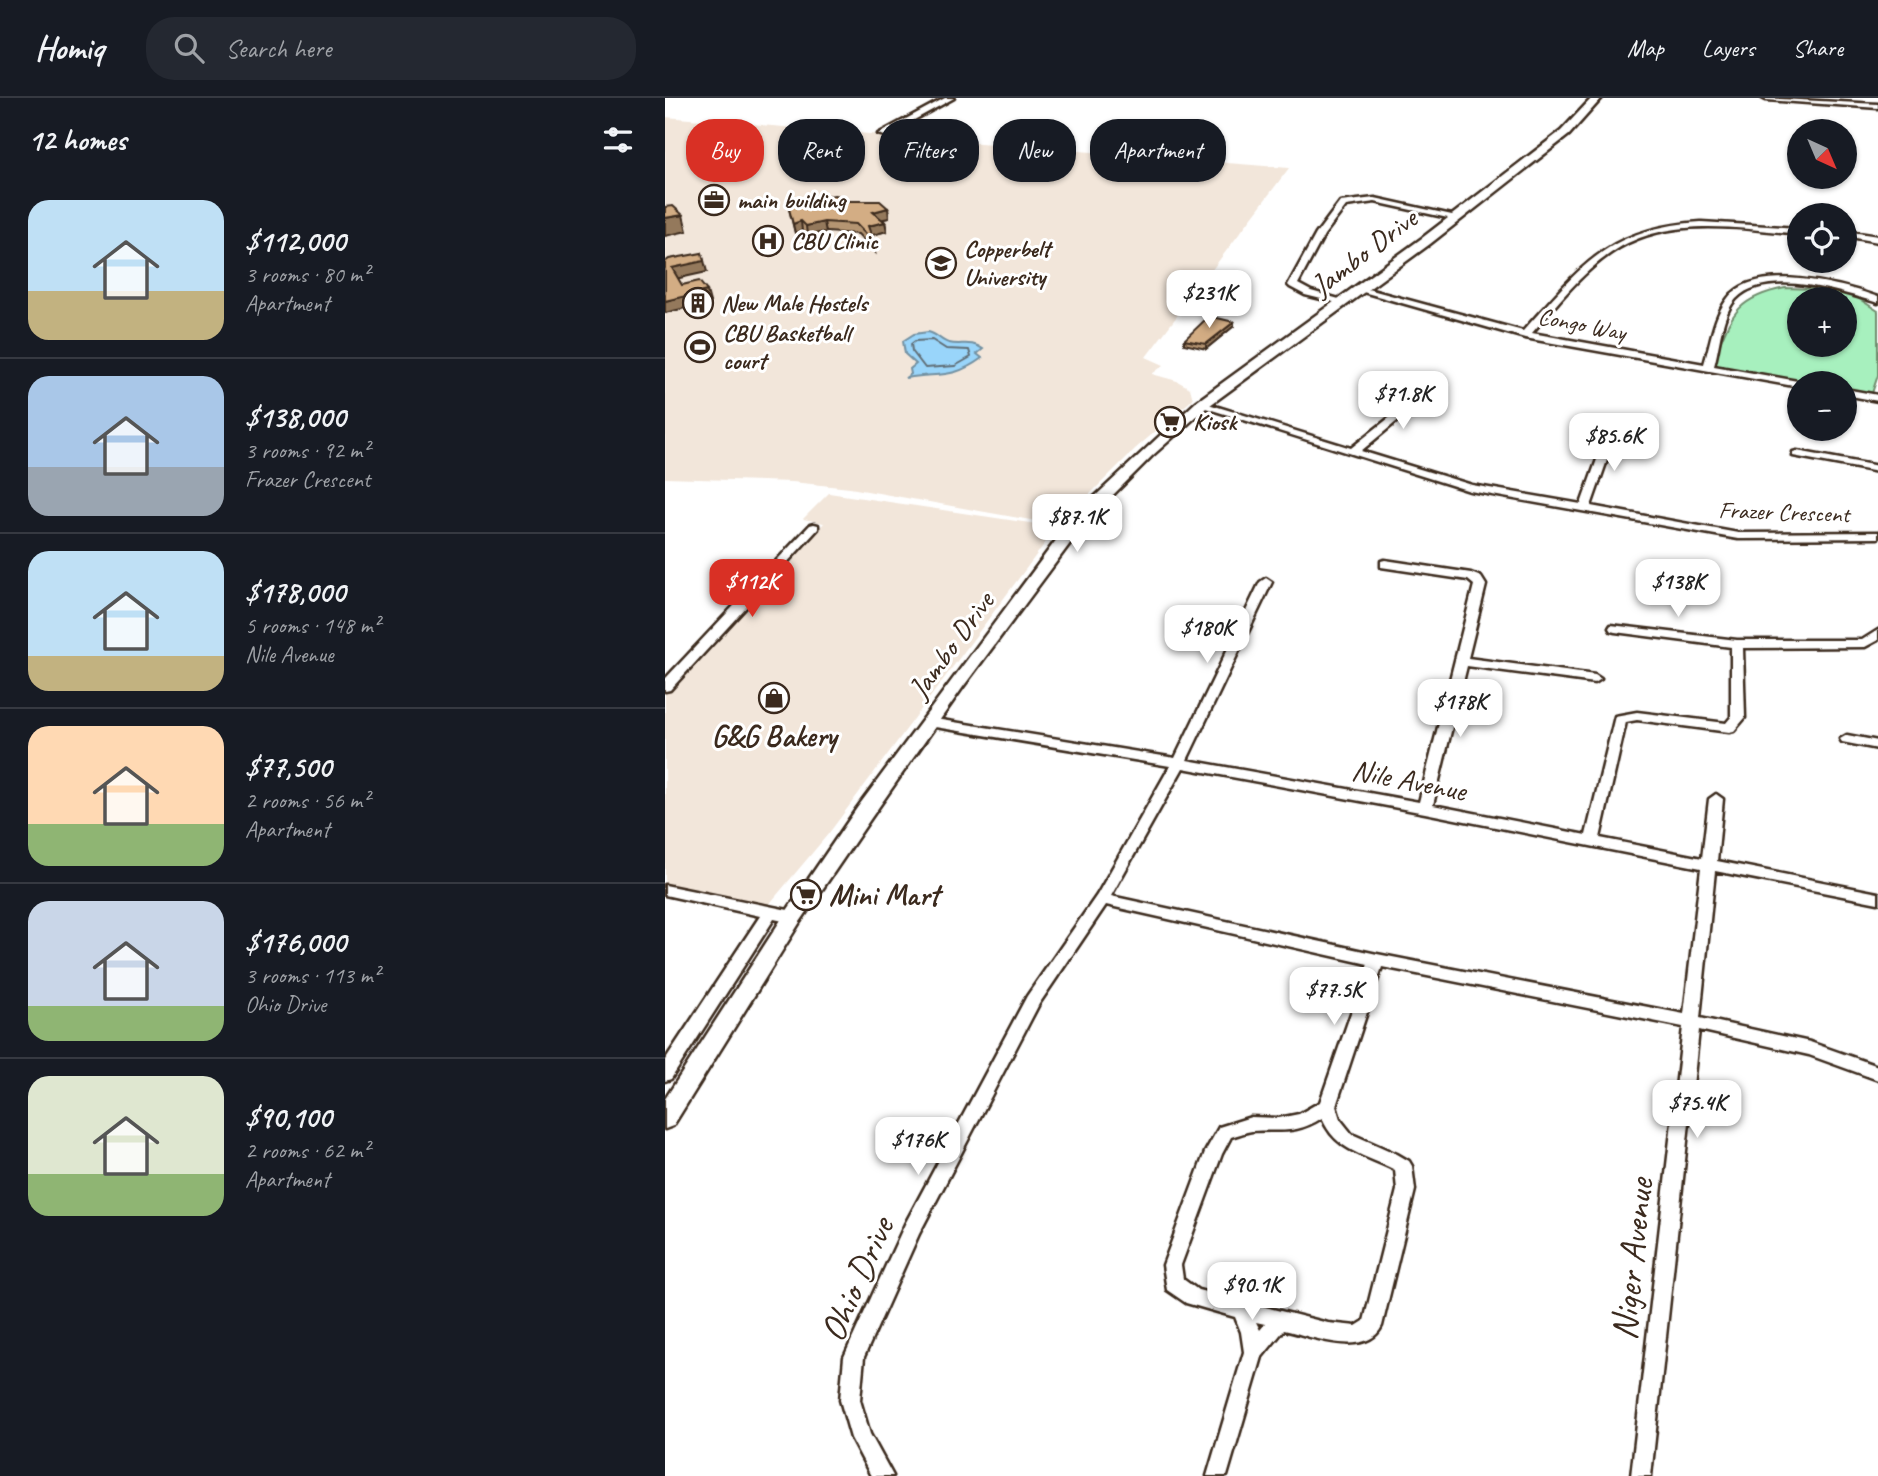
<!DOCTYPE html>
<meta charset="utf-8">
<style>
:root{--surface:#171b24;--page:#242831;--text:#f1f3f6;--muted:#9ea1a6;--line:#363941;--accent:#d93025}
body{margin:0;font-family:Caveat,sans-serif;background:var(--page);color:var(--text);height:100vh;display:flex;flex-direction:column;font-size:26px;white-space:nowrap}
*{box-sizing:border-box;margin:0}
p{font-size:23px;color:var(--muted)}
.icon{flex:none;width:38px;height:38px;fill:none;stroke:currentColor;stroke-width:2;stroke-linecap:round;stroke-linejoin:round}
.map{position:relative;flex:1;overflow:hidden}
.side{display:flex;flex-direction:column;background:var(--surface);width:665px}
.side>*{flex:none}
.top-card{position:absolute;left:21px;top:21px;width:665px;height:63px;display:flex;gap:14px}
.needle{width:46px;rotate:136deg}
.controls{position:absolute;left:1122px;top:21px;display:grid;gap:14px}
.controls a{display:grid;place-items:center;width:70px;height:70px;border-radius:50%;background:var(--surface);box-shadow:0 2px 5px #0004;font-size:35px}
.price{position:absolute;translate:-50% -60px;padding:0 16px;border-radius:14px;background:#fff;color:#222;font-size:23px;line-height:46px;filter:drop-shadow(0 2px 4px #0008)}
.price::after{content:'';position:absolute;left:50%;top:42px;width:21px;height:16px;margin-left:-10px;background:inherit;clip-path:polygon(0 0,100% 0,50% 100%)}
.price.active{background:var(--accent);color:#fff}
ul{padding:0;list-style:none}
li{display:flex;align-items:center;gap:21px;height:175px;padding:0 28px}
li+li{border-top:2px solid var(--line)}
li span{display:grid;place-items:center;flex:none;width:196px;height:140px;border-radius:21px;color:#555}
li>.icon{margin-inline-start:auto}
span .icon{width:84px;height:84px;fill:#fffc;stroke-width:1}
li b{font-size:30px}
h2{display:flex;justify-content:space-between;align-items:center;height:84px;padding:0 28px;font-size:30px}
.tag{padding:0 24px;border-radius:28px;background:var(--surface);box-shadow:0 2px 5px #0004;font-size:24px;line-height:63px}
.tag.active{background:var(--accent);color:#fff}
header{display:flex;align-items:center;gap:42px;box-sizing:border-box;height:98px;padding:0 35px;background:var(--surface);border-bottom:2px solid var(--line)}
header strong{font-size:33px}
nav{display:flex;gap:38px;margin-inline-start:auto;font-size:24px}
.search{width:490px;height:63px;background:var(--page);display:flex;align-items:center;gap:18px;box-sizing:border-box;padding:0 24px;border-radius:28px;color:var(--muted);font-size:26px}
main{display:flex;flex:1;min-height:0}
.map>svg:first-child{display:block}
.built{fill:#f2e6da}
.green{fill:#a7f0be;stroke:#718d6e;stroke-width:2;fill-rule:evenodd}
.water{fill:#99d5fa;stroke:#7391a2;stroke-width:2}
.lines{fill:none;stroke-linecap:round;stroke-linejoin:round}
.shore{stroke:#616e76;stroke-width:2}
.street-casing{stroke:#3b2a1e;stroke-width:5}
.secondary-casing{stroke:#3b2a1e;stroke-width:5}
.street{fill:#fff;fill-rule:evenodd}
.secondary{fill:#fff;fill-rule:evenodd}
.wall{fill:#b59572;stroke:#3b2a1e;stroke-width:2}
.shaded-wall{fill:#94795c;stroke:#3b2a1e;stroke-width:2}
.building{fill:#d3ad84;stroke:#3b2a1e;stroke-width:2}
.labels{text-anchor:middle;stroke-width:6;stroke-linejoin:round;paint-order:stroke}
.far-poi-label{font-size:24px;font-weight:bold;fill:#3b2a1e;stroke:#fff;text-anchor:start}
.far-street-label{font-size:24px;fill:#3b2a1e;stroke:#fff}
.street-label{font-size:30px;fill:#3b2a1e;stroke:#fff}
.poi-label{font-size:30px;font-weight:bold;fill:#3b2a1e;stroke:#fff}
.near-street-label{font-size:37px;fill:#3b2a1e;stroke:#fff}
</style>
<header>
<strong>Homiq</strong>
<div class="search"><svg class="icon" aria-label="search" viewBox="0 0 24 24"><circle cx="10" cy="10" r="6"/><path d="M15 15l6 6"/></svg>Search here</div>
<nav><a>Map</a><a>Layers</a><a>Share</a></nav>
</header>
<main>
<section class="side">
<h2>12 homes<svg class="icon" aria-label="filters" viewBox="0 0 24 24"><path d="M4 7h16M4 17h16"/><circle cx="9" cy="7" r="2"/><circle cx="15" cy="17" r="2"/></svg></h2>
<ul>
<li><span style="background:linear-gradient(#bfe0f5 65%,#c2b280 0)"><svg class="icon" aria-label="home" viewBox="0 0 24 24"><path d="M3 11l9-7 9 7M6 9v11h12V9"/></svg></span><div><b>$112,000</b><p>3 rooms · 80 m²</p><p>Apartment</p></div></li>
<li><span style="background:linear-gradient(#a9c7e8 65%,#9aa5b1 0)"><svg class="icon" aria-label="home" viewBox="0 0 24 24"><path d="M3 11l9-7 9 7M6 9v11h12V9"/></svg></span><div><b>$138,000</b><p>3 rooms · 92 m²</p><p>Frazer Crescent</p></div></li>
<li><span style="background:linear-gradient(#bfe0f5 75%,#c2b280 0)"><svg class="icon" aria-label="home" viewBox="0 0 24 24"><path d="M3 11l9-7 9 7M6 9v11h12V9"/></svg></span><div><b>$178,000</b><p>5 rooms · 148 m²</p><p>Nile Avenue</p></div></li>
<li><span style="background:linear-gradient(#ffd9b3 70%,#8fb573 0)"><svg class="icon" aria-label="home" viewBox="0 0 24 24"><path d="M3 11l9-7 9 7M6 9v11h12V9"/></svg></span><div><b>$77,500</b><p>2 rooms · 56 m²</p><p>Apartment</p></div></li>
<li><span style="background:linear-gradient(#c9d6e8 75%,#8fb573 0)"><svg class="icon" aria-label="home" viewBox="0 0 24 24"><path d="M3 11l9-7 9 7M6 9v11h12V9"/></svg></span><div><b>$176,000</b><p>3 rooms · 113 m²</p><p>Ohio Drive</p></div></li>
<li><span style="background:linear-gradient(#dfe7d0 70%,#8fb573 0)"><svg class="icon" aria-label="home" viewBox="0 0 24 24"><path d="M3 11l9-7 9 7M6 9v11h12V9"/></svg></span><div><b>$90,100</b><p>2 rooms · 62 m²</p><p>Apartment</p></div></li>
</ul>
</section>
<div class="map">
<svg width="1213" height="1378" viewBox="0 0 1213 1378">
<rect width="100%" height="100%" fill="#fff"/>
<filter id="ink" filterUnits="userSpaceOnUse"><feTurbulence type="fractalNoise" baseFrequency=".0143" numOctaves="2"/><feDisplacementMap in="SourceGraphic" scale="14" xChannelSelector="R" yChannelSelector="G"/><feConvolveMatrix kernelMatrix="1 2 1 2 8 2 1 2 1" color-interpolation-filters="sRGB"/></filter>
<g filter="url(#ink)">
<g class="built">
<polygon points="0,19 205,36 624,70 481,259 499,267 487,276 512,283 525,290 528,301 470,351 394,427 185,390 127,384 0,380"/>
<polygon points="164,395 392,429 164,735 101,810 0,789 0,594 159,425 138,421"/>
</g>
<path class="green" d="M 1120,190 L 1150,191 L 1188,197 L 1213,213 L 1213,277 L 1206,298 L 1180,293 L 1180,285 L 1134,285 L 1045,269 C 1066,222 1065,201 1120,190 ZM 1134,201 L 1180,201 L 1180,247 L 1134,247 Z"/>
<path class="water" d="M 263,234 C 273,236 275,243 284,245 C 296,248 306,242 318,251 L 312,256 L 317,260 C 287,282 274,274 240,280 L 246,276 L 245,271 L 251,266 L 240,256 L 238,243 L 249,236 Z"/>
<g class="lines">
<polygon class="shore" points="267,242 281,251 304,252 306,259 290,268 260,270 247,253 246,246 250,243"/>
<g class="street-casing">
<g id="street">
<polygon points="280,0 289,0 220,38 213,36"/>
<polygon points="1097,0 1213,6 1213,10 1101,2"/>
<polygon points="710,100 796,119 792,122 710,104 681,108 659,137 633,186 646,193 681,203 681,207 640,197 625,189 623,187 651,136 675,104"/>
<path d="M 1036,124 L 1134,130 L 1134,136 C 1072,130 1000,117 946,155 C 915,176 891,207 867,235 L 1039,266 C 1046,244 1048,219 1063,200 C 1091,164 1177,186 1213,199 L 1213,205 C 1177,194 1102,169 1071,201 C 1056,217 1055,248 1049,268 L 1138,284 L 1134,285 L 1134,289 L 860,240 L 691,192 L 699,190 L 858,233 C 917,168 942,130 1036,124 Z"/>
<polygon points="1180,133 1213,138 1213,144 1180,138"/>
<polygon points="767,286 771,287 771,291 696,353 807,387 916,406 944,328 949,325 954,328 926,408 1073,435 1213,434 1213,440 1073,441 805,393 531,307 540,305 686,350"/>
<polygon points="1180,291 1213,297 1213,303 1180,297"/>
<polygon points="1132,353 1213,368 1213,374 1128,358 1128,354"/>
<polygon points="149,426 153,427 153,431 5,592 0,593 0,581 145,427"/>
<path d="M 720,462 L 806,475 L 816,479 L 821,487 L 803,560 L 930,577 L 936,581 L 930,585 L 802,568 L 768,707 L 921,737 L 950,618 L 972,614 L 1061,625 L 1066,619 L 1066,549 L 950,534 L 946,533 L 944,530 L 946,527 L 1072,542 L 1197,542 L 1213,532 L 1213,542 L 1200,549 L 1078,550 L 1080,620 L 1069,633 L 1064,634 L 972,622 L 961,624 L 935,740 L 1037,760 L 1044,701 L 1051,696 L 1058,701 L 1052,763 L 1213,795 L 1213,805 L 1050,773 L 1035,920 L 1145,944 L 1213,968 L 1213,982 L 1144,957 L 1034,932 L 986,1378 L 966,1378 L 1018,929 L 717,869 L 671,1008 L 675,1021 L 687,1036 L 732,1056 L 744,1063 L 747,1068 L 750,1092 L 717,1228 C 702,1261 645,1238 619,1232 L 597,1259 L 562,1378 L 542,1378 L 579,1254 L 576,1234 L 570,1219 L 521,1205 L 502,1192 L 498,1167 L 540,1054 L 554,1029 L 586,1019 L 614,1020 L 634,1016 L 655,1004 L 703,866 L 441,807 L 374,906 L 254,1136 L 199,1259 L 195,1302 L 205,1336 L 228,1378 L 206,1378 L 186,1340 L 175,1302 L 179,1259 L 240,1126 L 362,898 L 432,797 L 505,668 L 264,628 L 257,624 L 264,620 L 510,660 L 595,484 L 601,480 L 607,484 L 522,662 L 754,704 L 809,487 L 803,482 L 716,469 L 716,463 ZM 518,670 L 760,715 L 1036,770 L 1019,916 L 712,856 L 446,798 ZM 657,1020 C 670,1053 701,1057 730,1072 L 732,1092 L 699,1223 L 691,1228 L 663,1225 L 533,1192 L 518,1181 L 516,1167 L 557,1056 L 566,1039 C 573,1037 580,1034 587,1033 C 617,1031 630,1037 657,1020 ZM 591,1224 L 600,1226 L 595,1232 Z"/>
<polygon points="1182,637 1213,643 1213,651 1177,644 1175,641"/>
<polygon points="0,787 128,813 133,815 136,819 133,823 128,825 109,821 6,981 0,983 0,962 95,818 0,797"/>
</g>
</g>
<g class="secondary-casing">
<polygon id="secondary" points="927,0 937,0 904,37 765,146 541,310 487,358 421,424 298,589 206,720 135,824 8,1028 0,1031 0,1001 121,814 192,710 409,418 531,304 757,140 896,33"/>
</g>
<use href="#street" class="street"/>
<use href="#secondary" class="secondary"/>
</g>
<g class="wall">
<polygon points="180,103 223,110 224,120 217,121 220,124 222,133 206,137 210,154 193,136 161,134 142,137 137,133 130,135 123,107"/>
<polygon points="569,228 541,251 519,246 519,242"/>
</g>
<g class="shaded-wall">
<polygon points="223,110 224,120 209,123 208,114"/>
<polygon points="18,117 22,133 0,138 0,120"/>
<polygon points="136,123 137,133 130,135 128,126"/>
<polygon points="159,124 161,134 142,137 141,128"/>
<polygon points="220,124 222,133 204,138 203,128"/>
<polygon points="37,155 42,174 10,181 7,170"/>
<polygon points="42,193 45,204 0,215 0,203"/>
<polygon points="569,224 569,228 541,251 541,246"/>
</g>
<g class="building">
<polygon points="169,97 175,98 180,103 215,103 223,110 208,114 220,124 203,128 209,145 191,126 159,124 141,128 136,123 128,126 123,107"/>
<polygon points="8,108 18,117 0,120 0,109"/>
<polygon points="37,155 39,163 7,170 17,187 34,183 42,193 0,203 0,164 4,161"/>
<polygon points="544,218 569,224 541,246 519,242"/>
</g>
</g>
<defs>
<g id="office-ring" transform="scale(1.575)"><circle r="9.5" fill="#fff" stroke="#3b2a1e" stroke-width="1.5"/><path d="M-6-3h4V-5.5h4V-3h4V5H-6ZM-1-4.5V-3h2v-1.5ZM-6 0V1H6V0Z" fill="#3b2a1e"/></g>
<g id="hospital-ring" transform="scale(1.575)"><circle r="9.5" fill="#fff" stroke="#3b2a1e" stroke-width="1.5"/><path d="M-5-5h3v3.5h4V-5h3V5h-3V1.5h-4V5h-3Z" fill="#3b2a1e"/></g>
<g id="university-ring" transform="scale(1.575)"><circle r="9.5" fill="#fff" stroke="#3b2a1e" stroke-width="1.5"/><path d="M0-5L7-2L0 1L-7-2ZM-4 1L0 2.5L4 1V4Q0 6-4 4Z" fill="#3b2a1e"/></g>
<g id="building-ring" transform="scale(1.575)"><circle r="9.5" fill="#fff" stroke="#3b2a1e" stroke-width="1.5"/><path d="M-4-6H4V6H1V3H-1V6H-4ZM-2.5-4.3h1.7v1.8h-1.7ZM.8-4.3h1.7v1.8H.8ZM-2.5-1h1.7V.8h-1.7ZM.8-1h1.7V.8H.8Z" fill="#3b2a1e"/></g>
<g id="stadium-ring" transform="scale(1.575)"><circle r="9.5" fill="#fff" stroke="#3b2a1e" stroke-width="1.5"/><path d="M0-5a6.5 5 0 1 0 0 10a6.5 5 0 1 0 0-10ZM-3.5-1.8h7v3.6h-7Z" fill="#3b2a1e"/></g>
<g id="supermarket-ring" transform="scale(1.575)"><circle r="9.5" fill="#fff" stroke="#3b2a1e" stroke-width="1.5"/><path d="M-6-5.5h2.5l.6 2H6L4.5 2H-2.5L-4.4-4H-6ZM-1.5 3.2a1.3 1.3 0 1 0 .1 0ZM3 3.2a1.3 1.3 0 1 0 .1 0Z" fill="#3b2a1e"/></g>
<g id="shop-ring" transform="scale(1.575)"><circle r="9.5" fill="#fff" stroke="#3b2a1e" stroke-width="1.5"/><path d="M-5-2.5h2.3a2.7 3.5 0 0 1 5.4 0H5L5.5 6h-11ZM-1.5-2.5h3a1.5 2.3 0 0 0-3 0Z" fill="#3b2a1e"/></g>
</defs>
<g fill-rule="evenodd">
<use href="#office-ring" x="49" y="102"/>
<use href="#hospital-ring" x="103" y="143"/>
<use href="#university-ring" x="276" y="165"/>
<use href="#building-ring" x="33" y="205"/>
<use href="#stadium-ring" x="35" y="249"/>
<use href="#supermarket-ring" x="505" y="324"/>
<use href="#shop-ring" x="109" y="600"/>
<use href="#supermarket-ring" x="141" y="797"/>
</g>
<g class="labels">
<g class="far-poi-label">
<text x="72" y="110">main building</text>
<text x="126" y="151">CBU Clinic</text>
<text x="299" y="159">Copperbelt<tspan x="299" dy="28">University</tspan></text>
<text x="56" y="213">New Male Hostels</text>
<text x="58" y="243">CBU Basketball<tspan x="58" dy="28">court</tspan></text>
<text x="528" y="332">Kiosk</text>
</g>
<g class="far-street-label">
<text transform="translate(917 226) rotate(11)" y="8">Congo Way</text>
<text transform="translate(1119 414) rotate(2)" y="8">Frazer Crescent</text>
</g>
<g class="street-label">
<text transform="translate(699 154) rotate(-37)" y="10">Jambo Drive</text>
<text transform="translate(286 547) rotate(-54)" y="10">Jambo Drive</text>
<text transform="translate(744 682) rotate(11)" y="10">Nile Avenue</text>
</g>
<g class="poi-label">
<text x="109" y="648">G&amp;G Bakery</text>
<text x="164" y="807" text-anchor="start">Mini Mart</text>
</g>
<g class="near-street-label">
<text transform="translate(966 1161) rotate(-84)" y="13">Niger Avenue</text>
<text transform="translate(191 1181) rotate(-66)" y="13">Ohio Drive</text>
</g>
</g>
</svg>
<div class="controls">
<a><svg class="needle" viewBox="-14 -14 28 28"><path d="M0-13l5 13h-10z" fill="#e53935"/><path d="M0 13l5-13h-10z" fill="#9ea1a6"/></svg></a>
<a><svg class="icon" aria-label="locate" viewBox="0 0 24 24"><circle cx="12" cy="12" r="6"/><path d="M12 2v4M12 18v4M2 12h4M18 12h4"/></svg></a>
<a>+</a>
<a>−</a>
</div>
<b class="price" style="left:544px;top:232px">$231K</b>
<b class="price" style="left:738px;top:333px">$71.8K</b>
<b class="price" style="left:949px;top:375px">$85.6K</b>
<b class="price" style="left:412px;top:456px">$87.1K</b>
<b class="price active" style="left:87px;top:521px">$112K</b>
<b class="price" style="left:1013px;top:521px">$138K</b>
<b class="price" style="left:542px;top:567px">$180K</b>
<b class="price" style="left:795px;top:641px">$178K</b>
<b class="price" style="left:669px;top:929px">$77.5K</b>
<b class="price" style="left:1032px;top:1042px">$75.4K</b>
<b class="price" style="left:253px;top:1079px">$176K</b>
<b class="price" style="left:587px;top:1224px">$90.1K</b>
<div class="top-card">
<a class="tag active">Buy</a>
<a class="tag">Rent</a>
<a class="tag">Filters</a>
<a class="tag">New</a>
<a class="tag">Apartment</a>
</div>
</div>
</main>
